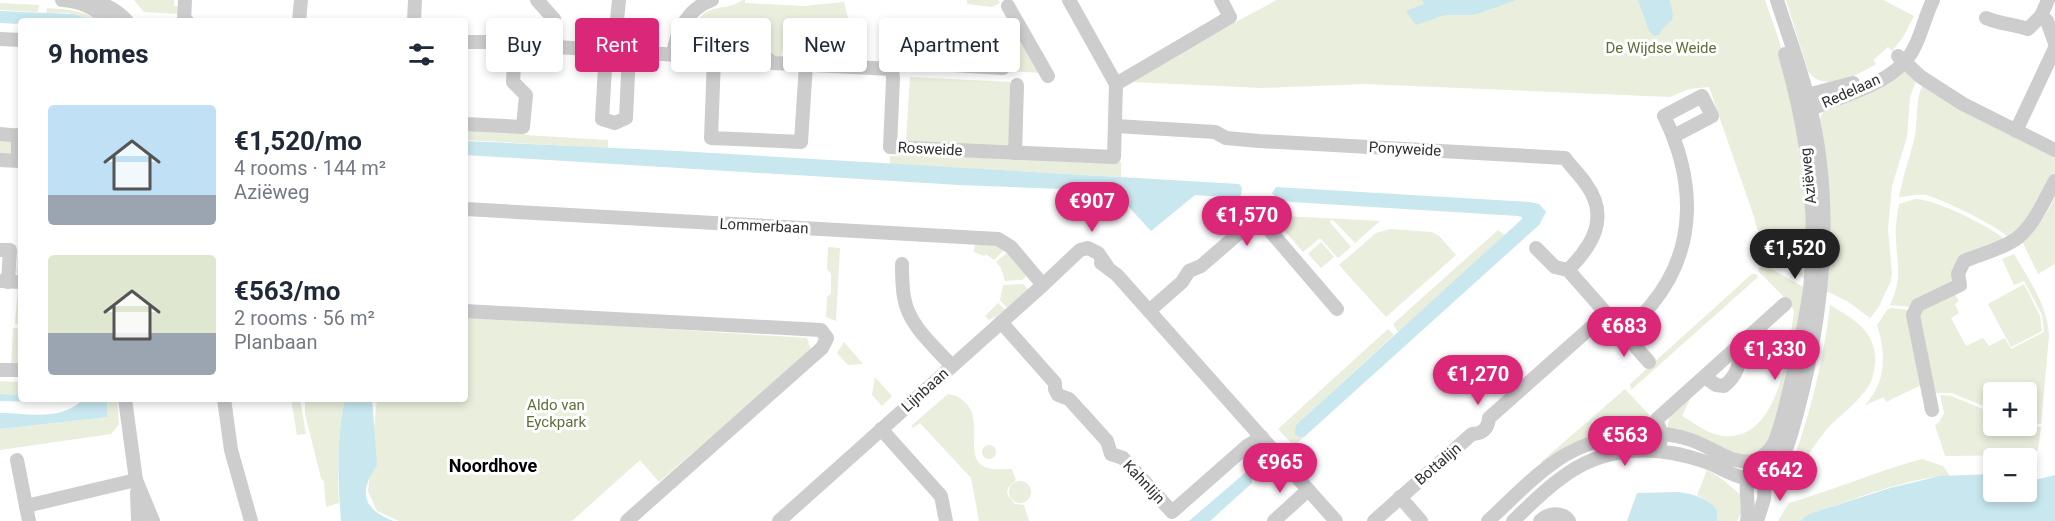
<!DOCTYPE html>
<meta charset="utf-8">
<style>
:root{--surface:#fff;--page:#f6f6f7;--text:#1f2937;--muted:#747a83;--accent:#db2777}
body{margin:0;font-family:Roboto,sans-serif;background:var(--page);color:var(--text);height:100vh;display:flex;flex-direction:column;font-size:22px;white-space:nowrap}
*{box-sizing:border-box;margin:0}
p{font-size:20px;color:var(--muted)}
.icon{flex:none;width:33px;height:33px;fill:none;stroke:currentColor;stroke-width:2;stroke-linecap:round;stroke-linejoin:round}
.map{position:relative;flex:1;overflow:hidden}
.details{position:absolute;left:18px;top:18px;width:450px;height:384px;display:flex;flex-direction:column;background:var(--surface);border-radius:6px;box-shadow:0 3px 9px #0003}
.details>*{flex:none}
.top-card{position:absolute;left:486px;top:18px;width:570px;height:54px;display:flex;gap:12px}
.controls{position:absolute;left:1983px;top:382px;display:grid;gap:12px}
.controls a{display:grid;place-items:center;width:54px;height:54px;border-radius:6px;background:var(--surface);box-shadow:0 3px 9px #0003;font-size:30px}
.price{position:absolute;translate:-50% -51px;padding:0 14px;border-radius:21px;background:var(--accent);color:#fff;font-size:20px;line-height:39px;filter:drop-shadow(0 2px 3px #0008)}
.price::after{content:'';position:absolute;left:50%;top:36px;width:18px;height:14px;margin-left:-9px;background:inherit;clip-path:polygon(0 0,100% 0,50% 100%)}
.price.current{background:#222;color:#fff}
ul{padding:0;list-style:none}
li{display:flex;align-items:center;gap:18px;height:150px;padding:0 30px}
li span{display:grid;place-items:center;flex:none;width:168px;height:120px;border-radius:6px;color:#555}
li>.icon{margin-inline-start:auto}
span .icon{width:72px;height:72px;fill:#fffc;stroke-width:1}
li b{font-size:26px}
h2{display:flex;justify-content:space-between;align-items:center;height:72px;padding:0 30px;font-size:26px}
.chip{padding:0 21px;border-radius:6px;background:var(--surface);box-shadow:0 3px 9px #0003;font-size:21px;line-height:54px}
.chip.current{background:var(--accent);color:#fff}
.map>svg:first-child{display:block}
.green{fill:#e9eedd}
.water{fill:#c8e7ef}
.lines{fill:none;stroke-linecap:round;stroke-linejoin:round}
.minor{stroke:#cdcdcd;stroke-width:14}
.labels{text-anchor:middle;stroke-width:6;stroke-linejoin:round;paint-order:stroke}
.park-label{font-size:15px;fill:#5d6f39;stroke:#fff}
.street-label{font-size:15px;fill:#303030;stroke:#fff}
.quarter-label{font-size:18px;font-weight:bold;fill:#000;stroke:#fff}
</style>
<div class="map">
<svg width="2055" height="521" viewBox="0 0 2055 521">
<rect width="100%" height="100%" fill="#fff"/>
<g class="green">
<polygon points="134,0 174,0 174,6 180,7 179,14 144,12"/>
<path d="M 742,0 L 745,0 L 745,3 L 804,6 L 844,2 L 857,54 L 782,51 L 781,57 L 732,54 L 733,47 L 708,45 L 707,52 L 683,49 L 681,44 C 690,36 693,21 705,13 C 717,5 732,9 742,0 Z"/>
<polygon points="967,0 998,0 1000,3 992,7 967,4"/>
<path d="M 1277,0 L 1765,0 L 1779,40 L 1803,151 L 1808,282 C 1781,260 1762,253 1754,217 L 1709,87 L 1689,89 L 1670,97 L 1365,84 L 1262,88 L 1133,82 L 1209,36 Z"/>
<path d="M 1786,0 L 1883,0 L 1914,16 L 1903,37 L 1892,51 L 1888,47 L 1873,60 L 1876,64 C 1858,75 1823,94 1808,71 Z"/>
<polygon points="0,3 39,5 38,12 0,10"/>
<path d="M 47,8 C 65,9 83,10 99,21 L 88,21 C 76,11 60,13 46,13 Z"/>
<polygon points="1009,18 1042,73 1009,71"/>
<polygon points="1903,71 1917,78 1910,97 1907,137 1892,186 1888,229 1892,274 1890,283 1878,308 1870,318 1847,301 1824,290 1819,124 1821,116 1826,108"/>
<polygon points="910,77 1010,82 1009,146 906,141"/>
<path d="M 1923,84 L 2055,154 L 2055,174 L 2022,228 L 2009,238 C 1998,226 1944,200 1926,195 C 1917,193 1908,197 1899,197 C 1903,175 1910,157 1915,136 C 1918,118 1915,100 1923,84 Z"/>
<polygon points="465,129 522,132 525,135 608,140 608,148 465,140"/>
<polygon points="0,136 12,139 12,155 0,156"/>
<polygon points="899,151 1121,162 1121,177 890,164 890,156 898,156"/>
<path d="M 2055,197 L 2055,264 L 2038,274 L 2022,241 C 2040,226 2044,218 2055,197 Z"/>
<path d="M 1915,199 C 1936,199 1988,226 2005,239 L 1966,256 L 1952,284 L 1910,307 L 1890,305 C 1903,276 1897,267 1896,238 C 1895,227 1897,215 1899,204 Z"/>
<polygon points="21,211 21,276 16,273"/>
<polygon points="1266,215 1380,221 1355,243 1333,220 1329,221 1351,247 1338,258 1320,238 1303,252 1278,223 1273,223"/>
<polygon points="1390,229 1432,232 1439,236 1456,255 1386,317 1339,265 1376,233"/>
<polygon points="1498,230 1506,236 1398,332 1393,324"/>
<polygon points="975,242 997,244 1005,249 994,260 986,254 984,256 974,252"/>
<polygon points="1321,242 1334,257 1321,268 1308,254"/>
<polygon points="828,247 840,248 836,321 826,317 827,297 831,293 831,274 827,269"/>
<polygon points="1008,252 1028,275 1022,280 1005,281 1001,268 996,262"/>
<path d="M 2014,254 C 2029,280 2048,306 2049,336 L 2041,424 L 2040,424 L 2027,422 L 2026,393 L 1994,393 L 1993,410 L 1952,393 L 1934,393 L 1919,311 L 1955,294 L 1959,301 L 1955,304 L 1959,313 L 1951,318 L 1966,346 L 1983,338 L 1989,346 L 2005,338 L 2011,349 L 2044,332 L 2042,315 L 2024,281 L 2014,285 L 2002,259 Z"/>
<path d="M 1765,265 L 1805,288 L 1783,394 L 1769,439 L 1759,452 L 1745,457 L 1668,429 C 1668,409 1678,406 1692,395 L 1682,416 C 1696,424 1707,434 1724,436 C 1779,441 1789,349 1794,310 L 1782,295 L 1759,272 L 1758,269 Z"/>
<polygon points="1752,274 1756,274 1758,277 1631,390 1630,384"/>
<polygon points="1023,284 1029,290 1008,309 1000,300 1003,285"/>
<polygon points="2024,284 2040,316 2042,331 2011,347 1988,304"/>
<polygon points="18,285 21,285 21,325 15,324"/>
<polygon points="998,303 1006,311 989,320 985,316"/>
<path d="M 1830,305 C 1853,319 1877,331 1875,363 C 1874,371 1873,379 1869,385 C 1859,402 1840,415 1827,429 C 1813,446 1802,465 1790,483 L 1784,485 C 1807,426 1823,367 1830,305 Z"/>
<path d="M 1891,308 L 1909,310 L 1921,385 L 1886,402 L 1884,397 L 1865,405 C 1887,381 1886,354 1877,325 L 1887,310 Z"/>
<polygon points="465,316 807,338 811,350 659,482 640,460 572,521 399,521 377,511 368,491 377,399 465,399"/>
<polygon points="13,328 21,328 21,365 11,367"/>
<polygon points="1388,329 1394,335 1296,425 1298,437 1304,437 1294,446 1278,429"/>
<polygon points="844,342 863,364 848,365 837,353"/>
<polygon points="875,377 892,396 882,406 872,395"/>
<polygon points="0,381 21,382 21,395 0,394"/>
<polygon points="1625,389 1653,419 1652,424 1648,424 1648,421 1643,420 1643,422 1637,422 1636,419 1610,423 1611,428 1599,431 1601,436 1544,466 1541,462"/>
<path d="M 948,394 C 952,395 958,396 961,399 C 989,418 959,460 988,468 C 995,470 1005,469 1012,469 L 1016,480 L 1008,488 L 1007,494 L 1015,504 L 1024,505 L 1029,521 L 979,521 L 971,478 L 920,423 L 913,428 L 911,426 Z"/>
<polygon points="1940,395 1951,396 1993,413 1994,426 2027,425 2041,427 2038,450 2033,454 2021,455 1945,456 1935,425 1939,422 1944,413"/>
<polygon points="107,399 117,399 119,424 111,434 0,450 0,429 108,417"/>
<polygon points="291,399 300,399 306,434 297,435"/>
<path d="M 305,399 L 345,399 C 338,433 337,468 339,503 L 326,507 L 324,482 L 321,478 L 305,414 Z"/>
<circle cx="989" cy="452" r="7"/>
<path d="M 1922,459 L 1943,466 L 1950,476 C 1908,477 1850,501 1810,514 L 1800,521 L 1778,521 L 1789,503 C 1834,490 1877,471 1922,459 Z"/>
<polygon points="1707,470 1722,479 1743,497 1743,509 1737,521 1717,521 1717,510 1707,500 1697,495"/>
<circle cx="1020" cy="492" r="11"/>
</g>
<g class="water">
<polygon points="1422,0 1516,0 1474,15 1445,15 1416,25 1406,11 1424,4"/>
<path d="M 1638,0 L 1669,0 C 1679,28 1667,17 1659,35 L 1654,36 L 1649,31 Z"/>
<polygon points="0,11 73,14 83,17 88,21 21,21 21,24 0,23"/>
<polygon points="465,141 678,151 1239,184 1242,188 1241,195 1237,198 1195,195 1151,231 1114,191 959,185 465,155"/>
<path d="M 1276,187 L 1529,202 L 1539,204 L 1546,212 L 1539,225 L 1304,437 L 1298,437 L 1295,434 L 1296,425 L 1522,219 L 1522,217 L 1518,216 L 1292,202 C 1283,200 1278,201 1272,193 Z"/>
<polygon points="0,394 21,395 21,399 50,399 40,402 0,401"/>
<path d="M 83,399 L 107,399 L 108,417 L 0,429 L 0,413 C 28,413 61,422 83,399 Z"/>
<path d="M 345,399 L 372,399 L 377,465 C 358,492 363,510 394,521 L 341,521 C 338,480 336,440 345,399 Z"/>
<polygon points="1246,472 1252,475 1252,483 1210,521 1189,521"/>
<polygon points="1993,474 1994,492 2026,492 2027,482 2055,475 2055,521 1800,521 1809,514 1890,488 1940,476"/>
<path d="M 1677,492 C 1693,494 1707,497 1717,510 L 1717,521 L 1627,521 L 1637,493 Z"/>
</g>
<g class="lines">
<g class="minor">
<path d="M 62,0 C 80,1 95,7 107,21"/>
<polyline points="185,0 184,20 187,21"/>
<polyline points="537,0 554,19 557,47"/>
<path d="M 73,1 C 97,2 110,3 127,21"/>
<polyline points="1008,6 1048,76"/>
<polyline points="2041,16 2048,0"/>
<path d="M 1986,18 C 2000,24 2013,24 2028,29 L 2041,16 L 2047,21 L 2055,43"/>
<polyline points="299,21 301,0"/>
<polyline points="414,21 415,0"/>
<polyline points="0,39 21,40"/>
<polyline points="465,42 501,42 515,49 532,46 557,47 737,59 744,54 763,55 773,63 892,69 893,79 890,147 1114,157 1116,84 1069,0"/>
<polyline points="606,51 602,119 615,123 626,118 629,52"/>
<polyline points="614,51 619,0"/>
<path d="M 673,55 C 676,31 689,8 712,0"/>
<polyline points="1898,56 1921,77 1963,104 2055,150"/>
<polyline points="714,58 711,138 801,142 806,64"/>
<polyline points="892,69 901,62 1003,68"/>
<polyline points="1116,84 1230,17 1221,0"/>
<polyline points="1801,101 1807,95 1853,83"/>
<path d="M 1802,106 L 1811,109 C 1844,95 1897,83 1914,48 C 1922,33 1925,16 1933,0"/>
<polyline points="465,124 523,127 526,95 513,82 515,49"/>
<path d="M 1116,126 L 1215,132 L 1226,138 L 1259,141 L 1565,158 C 1572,168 1580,175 1586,184 C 1610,217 1593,245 1568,270"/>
<polyline points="2016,131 2055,48"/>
<polyline points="0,134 21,136"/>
<polyline points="1015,153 1017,85"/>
<polyline points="0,160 18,161 18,135"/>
<polyline points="465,209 998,239 1011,247 1043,285"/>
<polyline points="1536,248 1555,267 1568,270 1649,362"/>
<polyline points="0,250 10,250 8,282"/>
<polyline points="1101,263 1117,275 1336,521"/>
<path d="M 902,264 C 902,275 902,286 904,297 C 908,325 934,346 952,366"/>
<polyline points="0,281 21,282"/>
<polyline points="465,311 821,330 827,338 822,348 627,521"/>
<polyline points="1149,311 1182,282 1189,271 1201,266 1254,220 1265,225 1337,309"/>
<polyline points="1001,322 1055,383 1055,389 1058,395 1069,399 1089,421 1107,441 1111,454 1123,458 1172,512 1247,446 1262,437"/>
<path d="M 1621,332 C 1632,323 1644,315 1652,304 C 1698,248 1695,179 1664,116 L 1702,96 L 1712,116 L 1674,136"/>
<polyline points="0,370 21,370"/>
<path d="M 1705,377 L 1716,385 L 1724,386 C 1737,376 1741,362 1739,347"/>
<polyline points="125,399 136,480 153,521"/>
<polyline points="224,399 231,450 251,521"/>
<path d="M 1932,410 L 1913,315 L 1918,305 L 1960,285 L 1958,274 L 1964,261 C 1981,254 2002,249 2016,239 C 2034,226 2044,200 2055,181"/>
<polyline points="881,429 941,496 946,521"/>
<polyline points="1660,443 1662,434 1656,420 1785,304"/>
<polyline points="17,460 26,506"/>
<polyline points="137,492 138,521"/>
<polyline points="1400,497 1421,521"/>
<polyline points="29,521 26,506 136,480"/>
<polyline points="779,521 1043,285 1080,250 1088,248 1098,253 1107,266"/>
<polyline points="1274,521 1308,490"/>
<path d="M 1374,521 L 1472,434 C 1482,434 1488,429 1489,418 L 1606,314"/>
<path d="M 1488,521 C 1512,499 1537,472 1565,455 C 1602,434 1650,426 1691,440 C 1714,448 1730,465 1755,461"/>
<path d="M 1513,521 C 1528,507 1543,491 1560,479 C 1603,445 1656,444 1706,462 C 1725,469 1744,485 1766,476 C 1784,469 1792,430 1797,413 C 1824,311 1835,198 1807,95 C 1799,63 1787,32 1777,0"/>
<path d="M 1540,521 C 1548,513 1562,511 1569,521"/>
<path d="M 1747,521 C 1750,507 1744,487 1748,476 C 1754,458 1768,457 1775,441 C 1783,421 1787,400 1792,379 C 1799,349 1806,320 1810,289 C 1818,211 1807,129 1785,54"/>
<polyline points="1757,521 1764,499 1765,477"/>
</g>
</g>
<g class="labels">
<g class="park-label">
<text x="1661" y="53">De Wijdse Weide</text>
<text x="556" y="410">Aldo van<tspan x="556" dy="17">Eyckpark</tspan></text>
</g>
<g class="street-label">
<text transform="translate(1851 91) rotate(-24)" y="5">Redelaan</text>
<text transform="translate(930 149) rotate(3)" y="5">Rosweide</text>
<text transform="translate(1405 149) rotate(3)" y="5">Ponyweide</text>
<text transform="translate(1808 176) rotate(-96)" y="5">Aziëweg</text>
<text transform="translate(764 226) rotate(3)" y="5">Lommerbaan</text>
<text transform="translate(925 390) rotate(-42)" y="5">Lijnbaan</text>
<text transform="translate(1438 464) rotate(-41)" y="5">Bottalijn</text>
<text transform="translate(1144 482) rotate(47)" y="5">Kahnlijn</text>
</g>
<g class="quarter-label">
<text x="493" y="472">Noordhove</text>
</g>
</g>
</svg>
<div class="controls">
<a>+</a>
<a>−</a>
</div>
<b class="price" style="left:1092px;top:233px">€907</b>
<b class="price" style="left:1247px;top:247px">€1,570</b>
<b class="price current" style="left:1795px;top:280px">€1,520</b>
<b class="price" style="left:1624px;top:358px">€683</b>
<b class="price" style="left:1775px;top:381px">€1,330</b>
<b class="price" style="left:1478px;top:406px">€1,270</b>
<b class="price" style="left:1625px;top:467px">€563</b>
<b class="price" style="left:1280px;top:494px">€965</b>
<b class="price" style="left:1780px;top:502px">€642</b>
<div class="top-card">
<a class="chip">Buy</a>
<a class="chip current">Rent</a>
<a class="chip">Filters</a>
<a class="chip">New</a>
<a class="chip">Apartment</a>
</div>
<section class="details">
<h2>9 homes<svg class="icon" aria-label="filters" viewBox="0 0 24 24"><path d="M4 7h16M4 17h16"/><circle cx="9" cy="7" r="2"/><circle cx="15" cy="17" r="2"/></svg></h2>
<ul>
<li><span style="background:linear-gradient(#bfe0f5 75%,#9aa5b1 0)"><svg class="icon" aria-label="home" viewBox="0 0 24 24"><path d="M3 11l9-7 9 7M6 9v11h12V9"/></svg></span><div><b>€1,520/mo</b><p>4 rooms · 144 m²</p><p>Aziëweg</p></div></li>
<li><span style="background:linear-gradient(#dfe7d0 65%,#9aa5b1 0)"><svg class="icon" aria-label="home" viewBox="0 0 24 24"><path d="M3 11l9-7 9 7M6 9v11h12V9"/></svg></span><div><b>€563/mo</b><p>2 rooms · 56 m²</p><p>Planbaan</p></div></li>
</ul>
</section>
</div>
